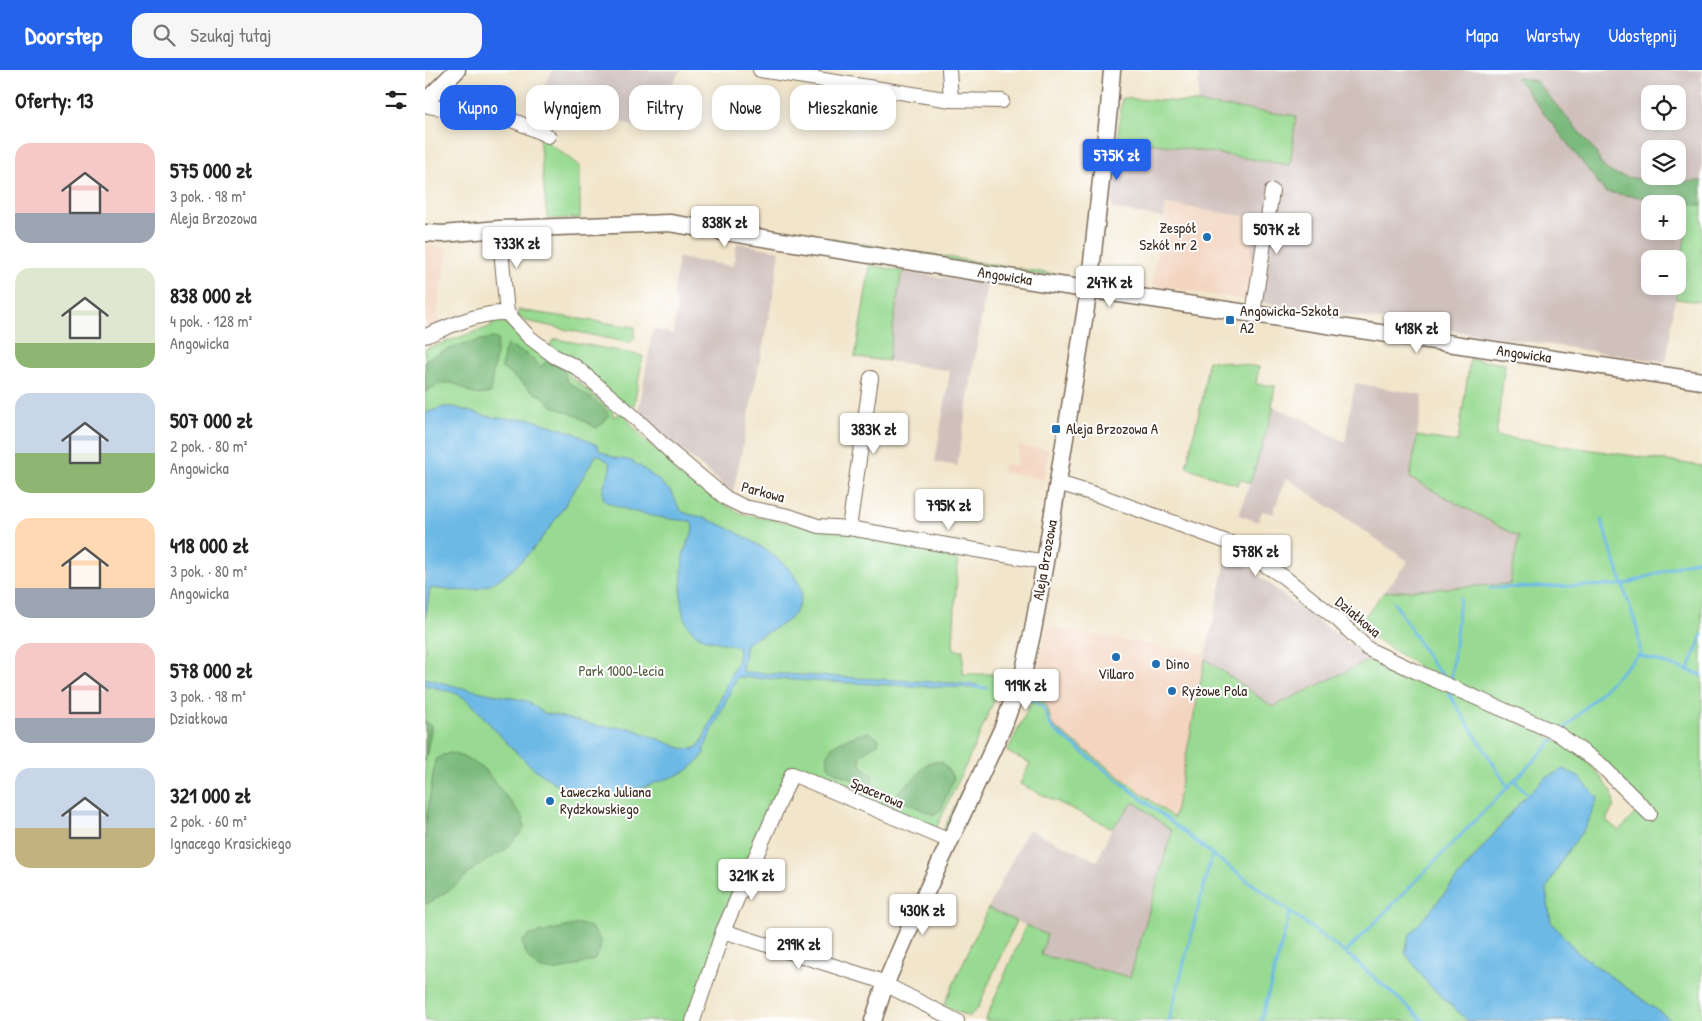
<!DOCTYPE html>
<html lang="pl">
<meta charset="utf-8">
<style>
:root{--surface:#fff;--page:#f6f6f6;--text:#222;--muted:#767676;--accent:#2563eb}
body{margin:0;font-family:"Patrick Hand",sans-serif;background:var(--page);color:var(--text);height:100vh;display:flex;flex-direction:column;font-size:19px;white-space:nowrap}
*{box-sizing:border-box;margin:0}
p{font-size:16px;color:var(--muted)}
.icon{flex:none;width:28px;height:28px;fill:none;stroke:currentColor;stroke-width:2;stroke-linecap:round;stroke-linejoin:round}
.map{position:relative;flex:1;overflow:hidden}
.sheet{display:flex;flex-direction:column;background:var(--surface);width:425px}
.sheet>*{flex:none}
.guide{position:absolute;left:15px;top:15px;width:475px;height:45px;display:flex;gap:10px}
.buttons{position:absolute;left:1216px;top:15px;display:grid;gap:10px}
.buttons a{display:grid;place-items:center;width:45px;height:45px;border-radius:10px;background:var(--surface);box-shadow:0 2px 12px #0003;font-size:25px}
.price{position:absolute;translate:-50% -42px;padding:0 11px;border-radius:5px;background:#fff;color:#222;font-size:16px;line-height:32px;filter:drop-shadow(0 1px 2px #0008)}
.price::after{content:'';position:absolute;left:50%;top:30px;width:15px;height:11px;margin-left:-8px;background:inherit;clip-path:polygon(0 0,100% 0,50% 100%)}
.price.on{background:var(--accent);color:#fff}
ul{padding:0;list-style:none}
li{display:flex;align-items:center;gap:15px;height:125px;padding:0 15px}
li span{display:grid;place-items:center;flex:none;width:140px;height:100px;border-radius:15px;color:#555}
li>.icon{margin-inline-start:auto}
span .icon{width:60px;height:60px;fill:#fffc;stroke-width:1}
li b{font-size:21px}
h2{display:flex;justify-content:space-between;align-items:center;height:60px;padding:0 15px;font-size:21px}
.pill{padding:0 18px;border-radius:15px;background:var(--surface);box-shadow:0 2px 12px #0003;font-size:18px;line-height:45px}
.pill.on{background:var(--accent);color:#fff}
header{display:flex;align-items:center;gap:30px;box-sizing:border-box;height:70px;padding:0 25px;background:var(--accent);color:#fff}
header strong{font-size:24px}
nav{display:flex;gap:28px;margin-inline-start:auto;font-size:18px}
.search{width:350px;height:45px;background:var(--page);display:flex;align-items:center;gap:12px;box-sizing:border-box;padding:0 18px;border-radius:15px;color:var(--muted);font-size:19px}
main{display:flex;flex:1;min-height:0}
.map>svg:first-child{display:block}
.built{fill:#f3d4bf}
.industrial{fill:#cfc0bb;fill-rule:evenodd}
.green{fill:#98da91;stroke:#6a8258}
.forest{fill:#7aba7b;stroke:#5a724c}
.water{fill:#6db9e6;stroke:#547282}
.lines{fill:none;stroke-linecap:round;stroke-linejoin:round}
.stream{stroke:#6db9e6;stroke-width:3}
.minor-casing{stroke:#7b6b5a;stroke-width:16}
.tertiary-casing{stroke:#7b6b5a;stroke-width:19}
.minor{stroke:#fff;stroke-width:14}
.tertiary{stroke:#fff;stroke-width:16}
.poi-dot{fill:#1f6fb2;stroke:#fff;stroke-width:2}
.labels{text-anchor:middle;stroke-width:4;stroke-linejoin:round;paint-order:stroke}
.poi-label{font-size:15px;fill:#3b2a1e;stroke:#fff;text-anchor:start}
.street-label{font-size:15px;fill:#3b2a1e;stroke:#fff}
.park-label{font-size:15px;fill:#575f40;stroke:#fff}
</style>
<header>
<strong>Doorstep</strong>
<div class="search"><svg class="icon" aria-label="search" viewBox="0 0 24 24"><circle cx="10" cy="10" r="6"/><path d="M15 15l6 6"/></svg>Szukaj tutaj</div>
<nav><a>Mapa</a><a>Warstwy</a><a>Udostępnij</a></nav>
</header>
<main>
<section class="sheet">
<h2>Oferty: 13<svg class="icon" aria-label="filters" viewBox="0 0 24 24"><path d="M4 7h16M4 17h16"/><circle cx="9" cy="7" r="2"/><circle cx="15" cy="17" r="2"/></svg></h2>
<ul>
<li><span style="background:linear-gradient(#f6c9c9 70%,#9aa5b1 0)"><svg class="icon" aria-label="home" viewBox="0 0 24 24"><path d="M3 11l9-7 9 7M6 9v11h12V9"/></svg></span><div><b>575 000 zł</b><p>3 pok. · 98 m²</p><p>Aleja Brzozowa</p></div></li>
<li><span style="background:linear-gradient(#dfe7d0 75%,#8fb573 0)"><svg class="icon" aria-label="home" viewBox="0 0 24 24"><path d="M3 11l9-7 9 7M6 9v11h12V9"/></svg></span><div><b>838 000 zł</b><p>4 pok. · 128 m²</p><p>Angowicka</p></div></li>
<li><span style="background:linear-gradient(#c9d6e8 60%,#8fb573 0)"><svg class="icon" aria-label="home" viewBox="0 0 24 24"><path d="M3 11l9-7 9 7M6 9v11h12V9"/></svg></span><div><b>507 000 zł</b><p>2 pok. · 80 m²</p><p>Angowicka</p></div></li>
<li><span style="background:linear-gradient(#ffd9b3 70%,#9aa5b1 0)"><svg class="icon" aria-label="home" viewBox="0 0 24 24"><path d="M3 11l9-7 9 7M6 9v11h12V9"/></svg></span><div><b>418 000 zł</b><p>3 pok. · 80 m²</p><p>Angowicka</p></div></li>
<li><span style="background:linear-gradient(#f6c9c9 75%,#9aa5b1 0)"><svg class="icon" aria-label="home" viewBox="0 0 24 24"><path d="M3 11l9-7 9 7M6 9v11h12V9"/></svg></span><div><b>578 000 zł</b><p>3 pok. · 98 m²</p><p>Działkowa</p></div></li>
<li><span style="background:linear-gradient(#c9d6e8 60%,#c2b280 0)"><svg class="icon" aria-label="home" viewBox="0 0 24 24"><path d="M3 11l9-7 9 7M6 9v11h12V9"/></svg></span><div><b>321 000 zł</b><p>2 pok. · 60 m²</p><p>Ignacego Krasickiego</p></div></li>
</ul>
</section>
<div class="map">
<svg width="1277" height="951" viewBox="0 0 1277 951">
<rect width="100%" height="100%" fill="#fff"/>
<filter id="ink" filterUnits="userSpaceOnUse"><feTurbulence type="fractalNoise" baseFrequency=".02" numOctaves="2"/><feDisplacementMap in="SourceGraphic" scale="10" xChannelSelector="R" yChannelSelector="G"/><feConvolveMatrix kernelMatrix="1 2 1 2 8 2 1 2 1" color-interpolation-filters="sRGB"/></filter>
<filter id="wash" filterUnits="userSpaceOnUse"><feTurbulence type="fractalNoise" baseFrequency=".0096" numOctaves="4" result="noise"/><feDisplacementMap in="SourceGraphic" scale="20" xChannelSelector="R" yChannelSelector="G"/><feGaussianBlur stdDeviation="1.12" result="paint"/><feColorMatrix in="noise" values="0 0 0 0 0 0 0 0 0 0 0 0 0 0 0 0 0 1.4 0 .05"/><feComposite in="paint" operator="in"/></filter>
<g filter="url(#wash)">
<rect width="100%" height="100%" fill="#f1e5ca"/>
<g class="built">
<polygon points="741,134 832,148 826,185 831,197 826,231 727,215"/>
<polygon points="0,175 23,179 11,248 16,249 16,257 0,259"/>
<polygon points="594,376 624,380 619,409 577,402 579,394 591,396"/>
<polygon points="621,557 781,584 749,749 627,655 622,636 611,622"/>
</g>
<g class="industrial">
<polygon points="128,0 255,0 220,62 118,17"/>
<path d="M 774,0 L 1277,0 L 1277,111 L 1211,108 L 1185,103 L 1175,94 L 1171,82 L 1111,11 L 1092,7 L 1180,122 L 1241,131 L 1242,128 L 1265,131 L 1253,216 L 1252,189 L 1225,189 L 1225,216 L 1252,216 L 1241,292 L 826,231 L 831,197 L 828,192 L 826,185 L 831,148 L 741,134 L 739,148 L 687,139 L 693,68 L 865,94 L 871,46 L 773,33 ZM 1225,24 L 1252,24 L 1252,51 L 1225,51 ZM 1225,79 L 1252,79 L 1252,106 L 1225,106 ZM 1225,134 L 1252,134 L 1252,161 L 1225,161 Z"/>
<polygon points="312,173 355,181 348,226 308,423 213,343 228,259 248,264 252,231 248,230 253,188 308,196"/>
<polygon points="480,202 562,214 532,396 510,392 525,301 463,291 476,205"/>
<polygon points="930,313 998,325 986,408 1094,467 1085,515 959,522 983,491 861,407 848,444 837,441 833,452 814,445 849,337 880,350 920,372"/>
<polygon points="803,481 873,537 947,589 848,637 780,589"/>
<polygon points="709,732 747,760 705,907 616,885 622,865 563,838 603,759 672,791 687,758"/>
</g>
<g class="green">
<polygon points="697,28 773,33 871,46 865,95 693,68"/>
<polygon points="114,66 155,96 155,148 122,149"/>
<polygon points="1265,134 1277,135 1277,232 1251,229"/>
<polygon points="289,150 634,205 635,208 289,156"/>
<polygon points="445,195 480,202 476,205 463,291 430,287"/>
<polygon points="93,240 210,257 209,269 204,273 101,251 93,247"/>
<polygon points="70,250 76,250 144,296 145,308 149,307 150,311 154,311 154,315 158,315 159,319 163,319 163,322 167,322 168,327 172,326 172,330 176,330 177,335 181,335 182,340 187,339 188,346 194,346 194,339 219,369 264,409 296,433 318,444 363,453 368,450 533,482 528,575 530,580 538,580 538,604 577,604 576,614 547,682 510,761 368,700 263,951 0,951 0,279 67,256 67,252"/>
<polygon points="132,269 218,286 209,335 205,340 125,275 127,271"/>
<polygon points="1045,289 1080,294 1071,366 1277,396 1277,951 560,951 601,855 622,865 616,885 705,907 747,761 709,732 687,758 595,714 605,693 582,682 611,622 622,636 627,655 749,748 780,589 848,637 947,589 1024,621 1128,668 1149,680 1163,691 1187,722 1189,736 1181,750 1194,761 1214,739 1222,746 1228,741 1161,678 1132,660 1033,615 1012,608 932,557 959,522 1085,514 1094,467 985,408 992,366 1033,372"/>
<polygon points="783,290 834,297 831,314 850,316 847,336 849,337 825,413 815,409 813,415 761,397 778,326"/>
<polygon points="558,686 523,759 518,761 537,721"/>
<polygon points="563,838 591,851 553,938 544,947 519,935"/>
</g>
<g class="forest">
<path d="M 1091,7 L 1111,11 L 1171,82 C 1174,90 1176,96 1184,101 C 1198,111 1258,112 1277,111 L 1277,135 L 1265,134 L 1265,131 L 1242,128 L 1241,131 L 1180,122 Z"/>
<path d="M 68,268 L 73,270 L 65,323 C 44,329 42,317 27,313 C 18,311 8,318 0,322 L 0,290 C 15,281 50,270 68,268 Z"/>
<polygon points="82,275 103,285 116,297 120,292 134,296 139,301 142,311 175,335 184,345 177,354 171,358 152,346 127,336 118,326 110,323 77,298 79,284"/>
<polygon points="0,650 6,656 6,660 0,691"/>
<path d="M 444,662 L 454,669 L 453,674 L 440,681 L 435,687 L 436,695 L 448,705 L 446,716 L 411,703 L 403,696 C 403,693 402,688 403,684 C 407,670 432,666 444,662 Z"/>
<polygon points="26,683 42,688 60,700 98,747 99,759 81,779 51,797 30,816 4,833 0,834 0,760 10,690 18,685"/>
<path d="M 505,692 L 517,692 L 529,708 L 516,740 L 508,745 L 470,727 C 474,718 484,715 491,707 C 497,700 496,697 505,692 Z"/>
<path d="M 154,854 L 166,857 C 177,872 180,873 169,890 C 138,900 107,914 97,871 L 105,865 Z"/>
</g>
<g class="water">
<path d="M 19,337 L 29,337 L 60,346 L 82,349 L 105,349 L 147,362 L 174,376 L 173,379 C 178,382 184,386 190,388 C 195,389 203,389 208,392 C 216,396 238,413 244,420 C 251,426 251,437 258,442 C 264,445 270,445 276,447 C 302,455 380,494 376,526 C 373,556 341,559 321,574 L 317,600 L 319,602 L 547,614 L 552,615 L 551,618 L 484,616 L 312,607 L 278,681 L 280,682 C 267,703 252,705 230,713 C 215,719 198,725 182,726 C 126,731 81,672 48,635 L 38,627 L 30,623 L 0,615 L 0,608 L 37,618 L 102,631 L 119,643 L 129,645 L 173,656 L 205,658 L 256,678 L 268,679 L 274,676 L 278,669 L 313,589 L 314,578 C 302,572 287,573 274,566 C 252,553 256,523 257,502 C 258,495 257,486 260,479 C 264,470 271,460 266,451 C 243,450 200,442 180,431 C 172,417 187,406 185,393 L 172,384 C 145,426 105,503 55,518 C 38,523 22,520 5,518 L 0,552 L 0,343 Z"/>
<polygon points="1139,699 1153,706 1173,728 1162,755 1138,788 1121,820 1126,852 1151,881 1247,951 1043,951 1003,914 980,883 984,866 1097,730 1120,708"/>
</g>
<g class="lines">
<g class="stream">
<polyline points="1176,449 1212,558 1216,586"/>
<polyline points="1065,518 1198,515 1277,488"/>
<polyline points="969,532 1006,592 1020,608"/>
<polyline points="1263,601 1277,565"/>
<polyline points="1026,612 1035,528"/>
<polyline points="548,617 562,618"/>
<polyline points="1025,621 1024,624 1083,717"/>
<polyline points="605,629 618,637 627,658 787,784 927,888 999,951"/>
<polyline points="1139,659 1213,585 1277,605"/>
<polyline points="1089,710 1105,726"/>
<polyline points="920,883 1130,669"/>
<polyline points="744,951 787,784"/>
<polyline points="836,951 865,842"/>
</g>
</g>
</g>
<g filter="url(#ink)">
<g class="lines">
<g class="minor-casing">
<g id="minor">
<polyline points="335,0 526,30 577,31"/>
<polyline points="524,0 526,30"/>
<path d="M 0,35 C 17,40 33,38 50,41 C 76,44 100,55 123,66"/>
<polyline points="74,159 82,243 104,267 129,286 151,297 206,344 248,384 301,428 319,437 364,446 393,456 424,458 620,492"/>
<polyline points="828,244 847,121"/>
<path d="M 0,266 C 26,256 53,242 82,243"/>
<polyline points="633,413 676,426 805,473 859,507 913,550 943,579 992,602 1132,663 1175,694 1225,744"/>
<polyline points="424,458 446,308"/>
<polyline points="298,861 450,909 532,951"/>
<polyline points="268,951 298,861 367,704 525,771"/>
</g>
</g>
<g class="tertiary-casing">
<g id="tertiary">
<polyline points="0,32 32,0"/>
<polyline points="0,163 18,164 74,159 244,153 614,212 1277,311"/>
<polyline points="448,951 460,915 485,857 578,657 599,600 608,560 620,492 664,219 684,38 687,0"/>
</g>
</g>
<use href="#minor" class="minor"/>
<use href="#tertiary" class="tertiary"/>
</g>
</g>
<g class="poi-dot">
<circle cx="782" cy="167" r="5"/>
<rect x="800" y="245" width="10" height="10" rx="2.5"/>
<rect x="626" y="354" width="10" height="10" rx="2.5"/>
<circle cx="691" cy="587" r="5"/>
<circle cx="731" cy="594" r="5"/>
<circle cx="747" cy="621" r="5"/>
<circle cx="125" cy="731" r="5"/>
</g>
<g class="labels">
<g class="poi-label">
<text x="772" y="163" text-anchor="end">Zespół<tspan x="772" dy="17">Szkół nr 2</tspan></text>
<text x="815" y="246">Angowicka-Szkoła<tspan x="815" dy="17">A2</tspan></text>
<text x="641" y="364">Aleja Brzozowa A</text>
<text x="741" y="599">Dino</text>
<text x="691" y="609" text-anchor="middle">Villaro</text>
<text x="757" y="626">Ryżowe Pola</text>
<text x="135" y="727">Ławeczka Juliana<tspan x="135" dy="17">Rydzkowskiego</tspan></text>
</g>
<g class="street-label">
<text transform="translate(580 206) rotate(9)" y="5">Angowicka</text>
<text transform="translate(1099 284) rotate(8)" y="5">Angowicka</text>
<text transform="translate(338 422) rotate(15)" y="5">Parkowa</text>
<text transform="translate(620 490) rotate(-80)" y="5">Aleja Brzozowa</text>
<text transform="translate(933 547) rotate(40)" y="5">Działkowa</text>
<text transform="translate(452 723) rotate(23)" y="5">Spacerowa</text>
</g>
<g class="park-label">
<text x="196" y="606">Park 1000-lecia</text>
</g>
</g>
</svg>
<div class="buttons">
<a><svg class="icon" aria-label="locate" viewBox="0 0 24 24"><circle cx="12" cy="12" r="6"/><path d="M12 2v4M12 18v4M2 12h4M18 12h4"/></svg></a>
<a><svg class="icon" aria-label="layers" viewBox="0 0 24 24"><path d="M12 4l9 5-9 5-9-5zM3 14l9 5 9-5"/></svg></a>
<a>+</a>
<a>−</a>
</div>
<b class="price on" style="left:692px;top:111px">575K zł</b>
<b class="price" style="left:300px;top:178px">838K zł</b>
<b class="price" style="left:852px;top:185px">507K zł</b>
<b class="price" style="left:92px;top:199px">733K zł</b>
<b class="price" style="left:685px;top:238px">247K zł</b>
<b class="price" style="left:992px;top:284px">418K zł</b>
<b class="price" style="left:449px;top:385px">383K zł</b>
<b class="price" style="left:524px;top:461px">795K zł</b>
<b class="price" style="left:831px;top:507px">578K zł</b>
<b class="price" style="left:601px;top:641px">919K zł</b>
<b class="price" style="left:327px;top:831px">321K zł</b>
<b class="price" style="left:498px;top:866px">430K zł</b>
<b class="price" style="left:374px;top:900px">299K zł</b>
<div class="guide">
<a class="pill on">Kupno</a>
<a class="pill">Wynajem</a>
<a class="pill">Filtry</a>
<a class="pill">Nowe</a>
<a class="pill">Mieszkanie</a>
</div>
</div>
</main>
